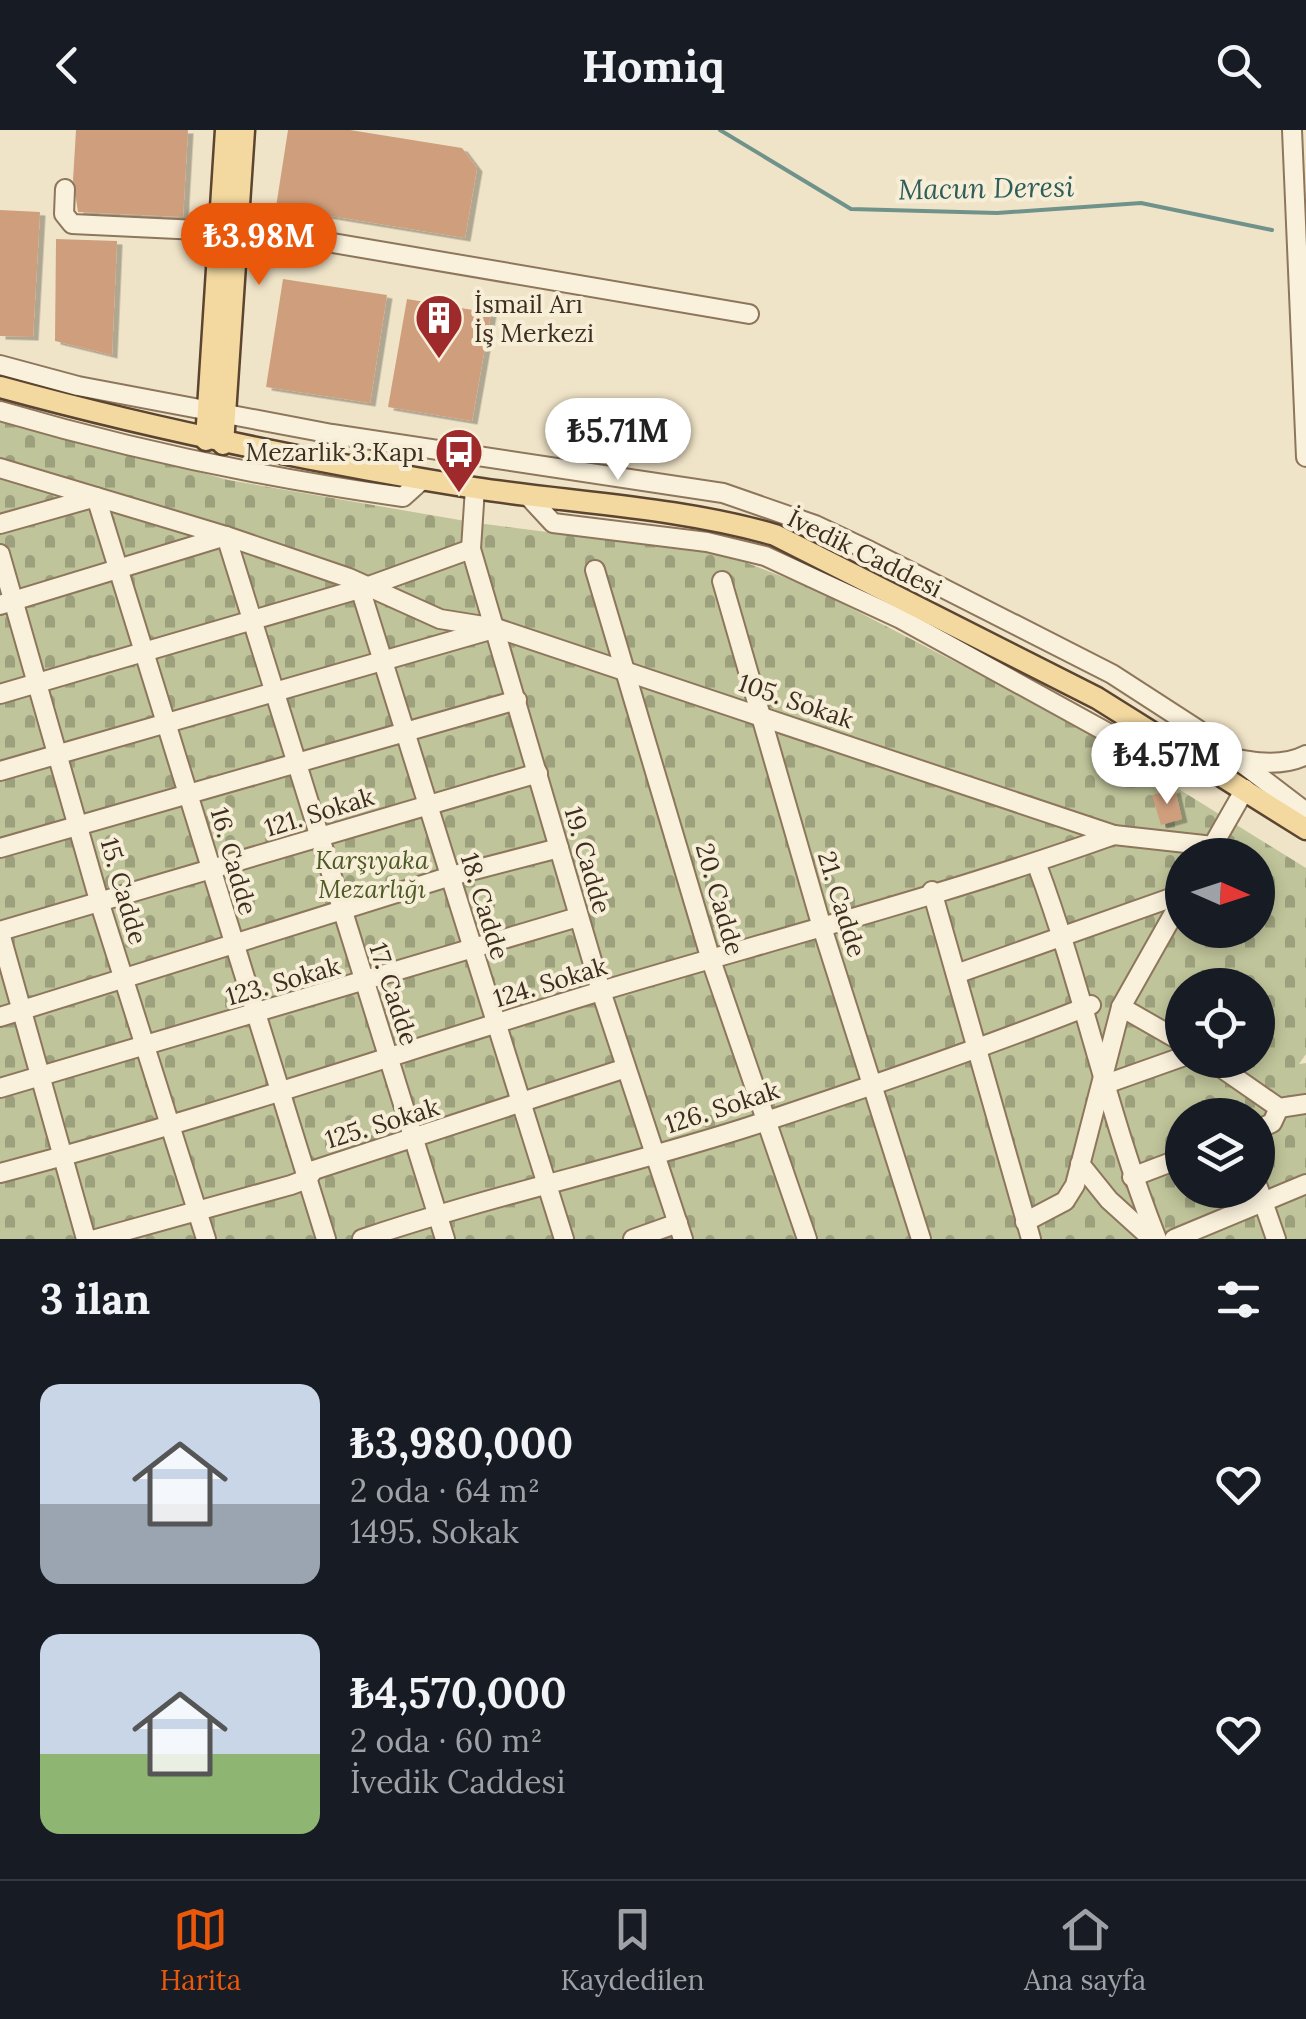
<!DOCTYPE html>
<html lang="tr">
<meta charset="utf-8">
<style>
:root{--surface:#171b24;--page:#20242c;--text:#f1f3f6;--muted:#9ea1a6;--line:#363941;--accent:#ea580c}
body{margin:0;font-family:Lora,serif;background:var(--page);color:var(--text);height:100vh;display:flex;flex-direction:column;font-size:38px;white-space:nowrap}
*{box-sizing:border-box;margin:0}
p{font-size:32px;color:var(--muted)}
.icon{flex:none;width:55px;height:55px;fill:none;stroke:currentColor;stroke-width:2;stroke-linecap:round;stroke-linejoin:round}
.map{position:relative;height:1109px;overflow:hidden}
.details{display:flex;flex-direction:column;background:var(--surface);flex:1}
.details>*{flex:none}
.needle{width:65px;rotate:93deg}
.tools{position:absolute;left:1165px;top:708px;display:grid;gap:20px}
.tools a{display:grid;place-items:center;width:110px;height:110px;border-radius:50%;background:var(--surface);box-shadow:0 5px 15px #0003;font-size:50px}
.price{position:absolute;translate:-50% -85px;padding:0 22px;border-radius:35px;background:#fff;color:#222;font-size:32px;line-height:65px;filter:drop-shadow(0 2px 5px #0008)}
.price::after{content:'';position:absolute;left:50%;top:60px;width:30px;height:22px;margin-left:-15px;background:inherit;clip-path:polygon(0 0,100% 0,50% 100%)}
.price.on{background:var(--accent);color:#fff}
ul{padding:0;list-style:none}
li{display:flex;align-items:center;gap:30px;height:250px;padding:0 40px}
li span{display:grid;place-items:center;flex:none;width:280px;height:200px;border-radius:20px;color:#555}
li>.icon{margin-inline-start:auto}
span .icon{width:120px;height:120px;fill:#fffc;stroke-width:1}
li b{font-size:42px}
h2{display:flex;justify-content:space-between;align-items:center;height:120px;padding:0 40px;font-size:42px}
header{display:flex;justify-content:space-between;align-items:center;height:130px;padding:0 40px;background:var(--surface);font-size:45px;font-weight:700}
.menu{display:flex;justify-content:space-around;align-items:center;height:140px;border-top:2px solid var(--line);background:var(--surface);font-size:28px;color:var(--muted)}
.menu a{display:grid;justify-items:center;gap:5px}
.menu .on{color:var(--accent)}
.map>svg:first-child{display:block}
.cemetery{fill:url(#cemetery-stones);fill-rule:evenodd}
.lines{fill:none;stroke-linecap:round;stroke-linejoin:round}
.stream{stroke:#6f938a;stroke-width:4}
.building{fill:#cf9f7d;filter:url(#shadow)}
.minor-casing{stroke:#8d765c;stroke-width:22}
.major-casing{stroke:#5b4430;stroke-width:25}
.minor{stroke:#faf1dc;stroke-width:18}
.major{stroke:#f3d9a0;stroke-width:20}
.labels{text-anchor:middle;stroke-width:8;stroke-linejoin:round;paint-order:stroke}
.poi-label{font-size:25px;fill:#3d2e20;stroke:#f7eed8;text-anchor:start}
.street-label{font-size:25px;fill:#3d2e20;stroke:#f7eed8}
.park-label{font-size:25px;font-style:italic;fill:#4d5a26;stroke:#f7eed8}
.water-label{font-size:28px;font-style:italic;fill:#2f5d5a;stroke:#f7eed8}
</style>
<header><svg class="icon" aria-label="back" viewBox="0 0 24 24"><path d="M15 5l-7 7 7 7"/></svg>Homiq<svg class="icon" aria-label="search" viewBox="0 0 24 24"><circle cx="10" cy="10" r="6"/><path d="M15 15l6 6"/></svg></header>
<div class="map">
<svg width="1306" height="1109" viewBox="0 0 1306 1109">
<defs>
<pattern id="cemetery-stones" width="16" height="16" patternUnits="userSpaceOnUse" patternTransform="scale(2.5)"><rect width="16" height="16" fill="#bfc49a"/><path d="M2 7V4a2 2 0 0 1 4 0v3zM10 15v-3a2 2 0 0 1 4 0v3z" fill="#9ca07d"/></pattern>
<filter id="shadow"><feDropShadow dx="5.5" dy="3.5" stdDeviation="0" flood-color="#0004"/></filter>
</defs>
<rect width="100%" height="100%" fill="#f0e4c8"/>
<path class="cemetery" d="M 0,287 L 228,350 L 477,393 L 726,425 L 812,458 L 1066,589 L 1306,738 L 1306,924 L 1299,934 L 1306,933 L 1306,1109 L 0,1109 ZM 1182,725 L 1258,725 L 1258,800 L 1182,800 ZM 1182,855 L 1258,855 L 1258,930 L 1182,930 ZM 1182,985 L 1258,985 L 1258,1060 L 1182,1060 Z"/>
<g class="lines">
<polyline class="stream" points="720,0 851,79 997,83 1141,73 1272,100"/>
</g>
<g class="building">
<polygon points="76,0 188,0 183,87 78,82 73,50"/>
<polygon points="288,0 350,0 462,18 477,38 465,108 276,77"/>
<polygon points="0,80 40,82 33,207 0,206"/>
<polygon points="56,109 117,111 112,225 55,211"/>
<polygon points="283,149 387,165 370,273 266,257"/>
<polygon points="407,169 491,183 472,291 388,277"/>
<polygon points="1175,659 1182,689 1161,695 1152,665"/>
</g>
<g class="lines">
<g class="minor-casing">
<g id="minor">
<polyline points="1292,0 1306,327"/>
<polyline points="65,59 64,84 72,94 280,104 749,184"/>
<polyline points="0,235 78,256 332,304 723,363 815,395 870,421 1112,544 1197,599 1306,682"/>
<path d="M 0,281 C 133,320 266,348 403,367 L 423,349"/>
<polyline points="0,338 226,406 349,448 440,489 496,498 1114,705 1213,716"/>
<polyline points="475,358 471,419 601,861 683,1109"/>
<polyline points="528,366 553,393 707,412 765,426 901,489 1159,631 1191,625"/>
<polyline points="0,394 96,367 326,1109"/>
<polyline points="0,424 100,774 206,1109"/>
<polyline points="595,440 711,830 807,1109"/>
<polyline points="722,451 821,794 921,1109"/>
<polyline points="360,458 564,1109"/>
<polyline points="0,475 226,406 445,1109"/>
<polyline points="0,564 366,457 471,419"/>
<path d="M 1180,616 C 1218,623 1270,644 1306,625"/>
<polyline points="0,641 490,500"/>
<polyline points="0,718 517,570"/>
<polyline points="1208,724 1245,659"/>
<path d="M 1037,735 C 1083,858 1108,986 1157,1109"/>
<polyline points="932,761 1031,1109"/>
<polyline points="0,801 538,643"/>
<polyline points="0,803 86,1109"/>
<polyline points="956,844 1182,764"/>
<polyline points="1121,877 1182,912"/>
<polyline points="0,887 451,746 559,718"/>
<polyline points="1210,930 1279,978 1306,974"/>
<polyline points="1103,955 1182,927"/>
<polyline points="0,958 578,787"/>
<polyline points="1258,999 1272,993 1279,978"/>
<polyline points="1080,1034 1109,1070 1152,1109"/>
<path d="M 0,1043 C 202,990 400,922 601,861 C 772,810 946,765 1114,705"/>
<polyline points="1132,1047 1182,1028"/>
<polyline points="1258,1057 1276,1109"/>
<polyline points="1025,1092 1065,1071 1075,1055 1121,877 1182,769"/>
<polyline points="96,1109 291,1055 307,1049 314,1040 626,938"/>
<path d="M 362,1109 C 489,1066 620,1038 748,997 C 863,959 978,920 1091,875"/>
<polyline points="633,1109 678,1093"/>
<polyline points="1174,1109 1306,1054"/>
</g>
</g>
<g class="major-casing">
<g id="major">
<path d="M 0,257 C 157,300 315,332 475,358 C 574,373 679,377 775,405 L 1097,568 L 1306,699"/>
<polyline points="206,310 226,0"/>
<polyline points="223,314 244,0"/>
</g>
</g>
<use href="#minor" class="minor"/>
<use href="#major" class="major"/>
</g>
<defs>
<g id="building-pin" transform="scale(2.5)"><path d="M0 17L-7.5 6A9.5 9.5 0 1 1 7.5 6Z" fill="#9e2a2b" stroke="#f7eed8"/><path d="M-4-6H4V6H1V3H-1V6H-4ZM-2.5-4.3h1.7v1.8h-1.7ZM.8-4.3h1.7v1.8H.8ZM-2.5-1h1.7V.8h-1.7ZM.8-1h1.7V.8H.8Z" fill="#fff"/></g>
<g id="bus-pin" transform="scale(2.5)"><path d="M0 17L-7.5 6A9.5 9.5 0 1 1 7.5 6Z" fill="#9e2a2b" stroke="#f7eed8"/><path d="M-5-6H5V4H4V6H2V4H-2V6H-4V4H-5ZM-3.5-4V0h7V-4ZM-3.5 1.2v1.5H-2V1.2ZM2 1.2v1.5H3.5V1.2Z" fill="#fff"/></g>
</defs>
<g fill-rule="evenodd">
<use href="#building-pin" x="439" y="188"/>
<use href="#bus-pin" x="459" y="322"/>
</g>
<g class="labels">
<g class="poi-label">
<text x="474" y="183">İsmail Arı<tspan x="474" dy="29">İş Merkezi</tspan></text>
<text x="424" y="331" text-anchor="end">Mezarlık 3.Kapı</text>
</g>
<g class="street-label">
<text transform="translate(865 423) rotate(26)" y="9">İvedik Caddesi</text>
<text transform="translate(796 571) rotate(19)" y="9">105. Sokak</text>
<text transform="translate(319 682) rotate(-17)" y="9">121. Sokak</text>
<text transform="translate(588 730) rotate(74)" y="9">19. Cadde</text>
<text transform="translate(234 731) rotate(74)" y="9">16. Cadde</text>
<text transform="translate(124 761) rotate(74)" y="9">15. Cadde</text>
<text transform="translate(720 769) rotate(74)" y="9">20. Cadde</text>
<text transform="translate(842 774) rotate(73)" y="9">21. Cadde</text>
<text transform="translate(485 776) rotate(73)" y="9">18. Cadde</text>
<text transform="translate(283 851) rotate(-16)" y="9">123. Sokak</text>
<text transform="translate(550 852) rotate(-17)" y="9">124. Sokak</text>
<text transform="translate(394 864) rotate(72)" y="9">17. Cadde</text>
<text transform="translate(722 977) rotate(-18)" y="9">126. Sokak</text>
<text transform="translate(382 993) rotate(-17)" y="9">125. Sokak</text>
</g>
<g class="park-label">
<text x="372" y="739">Karşıyaka<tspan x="372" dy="29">Mezarlığı</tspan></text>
</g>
<g class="water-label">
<text transform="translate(986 58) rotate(-1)" y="10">Macun Deresi</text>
</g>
</g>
</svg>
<div class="tools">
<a><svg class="needle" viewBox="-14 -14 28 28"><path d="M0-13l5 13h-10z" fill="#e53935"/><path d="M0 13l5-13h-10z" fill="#9ea1a6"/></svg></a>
<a><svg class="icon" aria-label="locate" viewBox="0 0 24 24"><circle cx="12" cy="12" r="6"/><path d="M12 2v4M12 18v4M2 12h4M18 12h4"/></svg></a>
<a><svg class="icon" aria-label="layers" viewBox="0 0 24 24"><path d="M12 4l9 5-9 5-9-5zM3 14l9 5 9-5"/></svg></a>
</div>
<b class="price on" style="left:259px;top:158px">₺3.98M</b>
<b class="price" style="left:618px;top:353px">₺5.71M</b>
<b class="price" style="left:1167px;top:677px">₺4.57M</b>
</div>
<section class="details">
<h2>3 ilan<svg class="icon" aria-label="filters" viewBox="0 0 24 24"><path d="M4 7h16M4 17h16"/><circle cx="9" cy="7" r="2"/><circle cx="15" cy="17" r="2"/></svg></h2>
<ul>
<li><span style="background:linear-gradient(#c9d6e8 60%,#9aa5b1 0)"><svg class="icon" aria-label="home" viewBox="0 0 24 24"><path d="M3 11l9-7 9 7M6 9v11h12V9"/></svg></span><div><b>₺3,980,000</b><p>2 oda · 64 m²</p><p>1495. Sokak</p></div><svg class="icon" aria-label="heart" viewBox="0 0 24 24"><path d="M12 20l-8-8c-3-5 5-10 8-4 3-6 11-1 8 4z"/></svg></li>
<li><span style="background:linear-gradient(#c9d6e8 60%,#8fb573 0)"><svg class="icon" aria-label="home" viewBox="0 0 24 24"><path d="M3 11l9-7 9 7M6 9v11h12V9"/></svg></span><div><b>₺4,570,000</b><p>2 oda · 60 m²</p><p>İvedik Caddesi</p></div><svg class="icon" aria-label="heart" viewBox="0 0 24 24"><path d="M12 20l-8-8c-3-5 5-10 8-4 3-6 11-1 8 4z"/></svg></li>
</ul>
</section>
<nav class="menu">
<a class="on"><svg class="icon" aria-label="map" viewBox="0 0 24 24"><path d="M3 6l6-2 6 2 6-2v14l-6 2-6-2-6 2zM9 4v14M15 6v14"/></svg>Harita</a>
<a><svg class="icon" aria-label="saved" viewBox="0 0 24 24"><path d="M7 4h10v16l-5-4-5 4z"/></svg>Kaydedilen</a>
<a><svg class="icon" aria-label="home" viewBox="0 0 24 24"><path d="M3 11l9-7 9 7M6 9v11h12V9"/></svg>Ana sayfa</a>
</nav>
